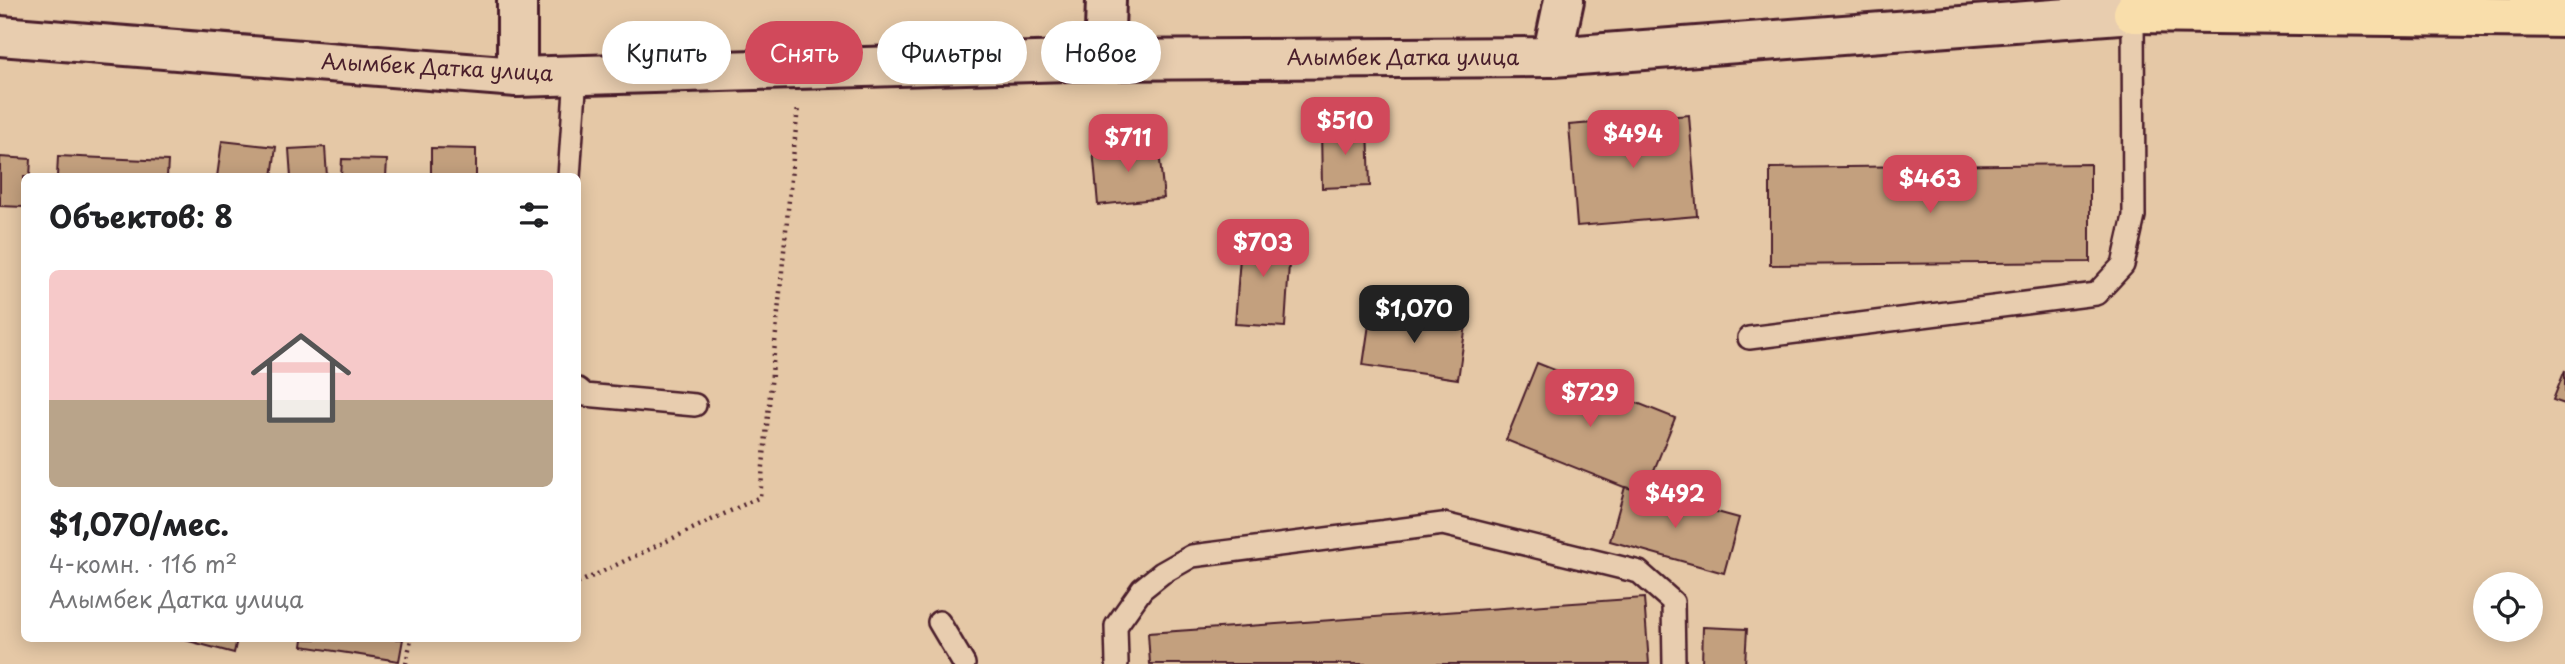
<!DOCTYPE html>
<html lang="ru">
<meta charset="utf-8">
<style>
:root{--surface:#fff;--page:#f6f6f6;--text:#202124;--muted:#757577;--line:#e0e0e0;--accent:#d1495b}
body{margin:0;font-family:"Playpen Sans",sans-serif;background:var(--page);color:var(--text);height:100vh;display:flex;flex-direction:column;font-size:26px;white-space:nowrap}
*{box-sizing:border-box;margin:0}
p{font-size:23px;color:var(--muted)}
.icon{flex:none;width:38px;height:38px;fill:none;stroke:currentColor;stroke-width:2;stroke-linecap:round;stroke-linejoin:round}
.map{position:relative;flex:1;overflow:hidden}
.drawer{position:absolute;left:21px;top:173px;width:560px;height:469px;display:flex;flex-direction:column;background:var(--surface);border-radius:10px;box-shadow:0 4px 18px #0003}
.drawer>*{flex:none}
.top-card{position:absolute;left:602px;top:21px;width:665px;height:63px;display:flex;gap:14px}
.controls{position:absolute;left:2473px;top:572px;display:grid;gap:14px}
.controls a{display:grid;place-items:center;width:70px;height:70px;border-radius:50%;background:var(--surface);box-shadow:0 4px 18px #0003;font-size:35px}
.price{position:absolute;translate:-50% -60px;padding:0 16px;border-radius:14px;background:var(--accent);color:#fff;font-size:23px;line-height:46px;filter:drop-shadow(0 2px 4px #0008)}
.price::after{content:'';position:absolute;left:50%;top:42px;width:21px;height:16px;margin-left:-10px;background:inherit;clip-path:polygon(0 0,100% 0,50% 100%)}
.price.current{background:#222;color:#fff}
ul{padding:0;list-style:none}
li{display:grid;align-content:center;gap:14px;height:371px;padding:0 28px}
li+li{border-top:2px solid var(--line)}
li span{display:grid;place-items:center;height:217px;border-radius:10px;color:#555}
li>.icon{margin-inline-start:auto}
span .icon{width:126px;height:126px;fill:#fffc;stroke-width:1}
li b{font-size:30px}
h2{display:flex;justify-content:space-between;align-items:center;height:84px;padding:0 28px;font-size:30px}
.chip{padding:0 24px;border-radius:32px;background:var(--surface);box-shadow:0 4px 18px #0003;font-size:24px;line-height:63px}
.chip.current{background:var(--accent);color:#fff}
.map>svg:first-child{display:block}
.building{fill:#c3a07e;stroke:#4a1f2b;stroke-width:2}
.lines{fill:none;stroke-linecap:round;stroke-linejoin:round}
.lane-casing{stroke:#4a1f2b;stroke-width:26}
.street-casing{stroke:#4a1f2b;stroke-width:44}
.secondary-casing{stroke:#4a1f2b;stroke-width:44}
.primary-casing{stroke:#4a1f2b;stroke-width:44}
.path{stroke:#4a1f2b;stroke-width:4.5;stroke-dasharray:2 5;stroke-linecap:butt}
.lane{stroke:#e8cdaf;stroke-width:21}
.street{stroke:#e8cdaf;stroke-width:38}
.secondary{stroke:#e8cdaf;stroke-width:38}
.primary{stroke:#f9deab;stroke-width:38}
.labels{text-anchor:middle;stroke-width:5;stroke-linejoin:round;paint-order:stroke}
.street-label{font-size:21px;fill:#4a1f2b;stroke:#e8cdaf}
</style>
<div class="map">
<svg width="2565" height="664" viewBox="0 0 2565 664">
<rect width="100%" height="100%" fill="#e5c8a6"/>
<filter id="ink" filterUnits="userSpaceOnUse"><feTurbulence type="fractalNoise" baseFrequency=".0143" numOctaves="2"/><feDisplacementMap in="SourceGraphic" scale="14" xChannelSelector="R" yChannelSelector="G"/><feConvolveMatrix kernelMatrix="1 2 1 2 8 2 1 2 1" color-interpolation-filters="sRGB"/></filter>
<g filter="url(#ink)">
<g class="building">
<polygon points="1689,115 1697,216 1577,226 1569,125"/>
<polygon points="1368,127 1370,186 1322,188 1321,128"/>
<polygon points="222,141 276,147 272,177 217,177"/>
<polygon points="1158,142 1164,198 1098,205 1093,149"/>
<polygon points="325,147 327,177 291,177 289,149"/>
<polygon points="431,148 476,149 476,177 431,177"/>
<polygon points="58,156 168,161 167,177 57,177"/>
<polygon points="0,157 31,159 30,177 24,177 24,207 0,206"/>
<polygon points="342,159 387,160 386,177 341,177"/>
<polygon points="2090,164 2090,262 1770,265 1770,168"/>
<polygon points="1242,230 1291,233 1285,327 1235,324"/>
<polygon points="1371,311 1466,325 1458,379 1363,365"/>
<polygon points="1537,363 1675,418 1644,495 1506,440"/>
<polygon points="2565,370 2565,404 2553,400"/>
<polygon points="1625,487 1739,518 1724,573 1610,541"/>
<polygon points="1644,598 1649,664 1150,664 1148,633"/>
<polygon points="1703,627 1747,629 1745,664 1702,664"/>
<polygon points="181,639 237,639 234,653"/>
<polygon points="303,639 403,639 399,661 302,646"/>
</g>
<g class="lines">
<g class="lane-casing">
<g id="lane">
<polyline points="569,177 576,75"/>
<polyline points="1749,338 2096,294 2123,265 2134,216 2133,13"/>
<polyline points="578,389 585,395 695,405"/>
<polyline points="939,622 964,664"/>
<polyline points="1117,664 1116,626 1142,589 1162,573 1192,556 1443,524 1639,572 1673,602 1674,664"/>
</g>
</g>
<g class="street-casing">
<g id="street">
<polyline points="517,0 517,77"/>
<polyline points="1552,57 1564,0"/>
<polyline points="1104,60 1106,0"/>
</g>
</g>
<g class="secondary-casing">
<polyline id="secondary" points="0,36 517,77 1104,60 1552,57 2133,13"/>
</g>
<g class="primary-casing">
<polyline id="primary" points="2141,0 2133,13 2565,18"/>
</g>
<g class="path">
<polyline points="578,583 760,497 798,107"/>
<polyline points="406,664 411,639"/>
</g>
<use href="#lane" class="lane"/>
<use href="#street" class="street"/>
<use href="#secondary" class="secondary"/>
<use href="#primary" class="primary"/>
</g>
</g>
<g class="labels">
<g class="street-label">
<text x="1403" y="65">Алымбек Датка улица</text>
<text transform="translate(437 68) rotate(3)" y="7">Алымбек Датка улица</text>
</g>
</g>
</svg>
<div class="controls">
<a><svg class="icon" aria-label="locate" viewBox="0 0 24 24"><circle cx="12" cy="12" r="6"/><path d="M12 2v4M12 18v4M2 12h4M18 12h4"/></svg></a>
</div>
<b class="price" style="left:1345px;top:157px">$510</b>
<b class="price" style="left:1633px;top:170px">$494</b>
<b class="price" style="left:1128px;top:174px">$711</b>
<b class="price" style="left:1930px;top:215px">$463</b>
<b class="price" style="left:1263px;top:279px">$703</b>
<b class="price current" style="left:1414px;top:345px">$1,070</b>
<b class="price" style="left:1590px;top:429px">$729</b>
<b class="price" style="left:1675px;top:530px">$492</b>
<div class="top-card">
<a class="chip">Купить</a>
<a class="chip current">Снять</a>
<a class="chip">Фильтры</a>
<a class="chip">Новое</a>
</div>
<section class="drawer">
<h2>Объектов: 8<svg class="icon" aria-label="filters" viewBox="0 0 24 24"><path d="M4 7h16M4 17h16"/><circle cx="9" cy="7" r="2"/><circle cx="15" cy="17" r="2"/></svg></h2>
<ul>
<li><span style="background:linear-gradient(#f6c9c9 60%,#b9a48a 0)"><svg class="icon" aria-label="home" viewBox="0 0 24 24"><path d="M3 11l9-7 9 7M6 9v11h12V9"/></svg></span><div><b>$1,070/мес.</b><p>4-комн. · 116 m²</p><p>Алымбек Датка улица</p></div></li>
</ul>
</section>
</div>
